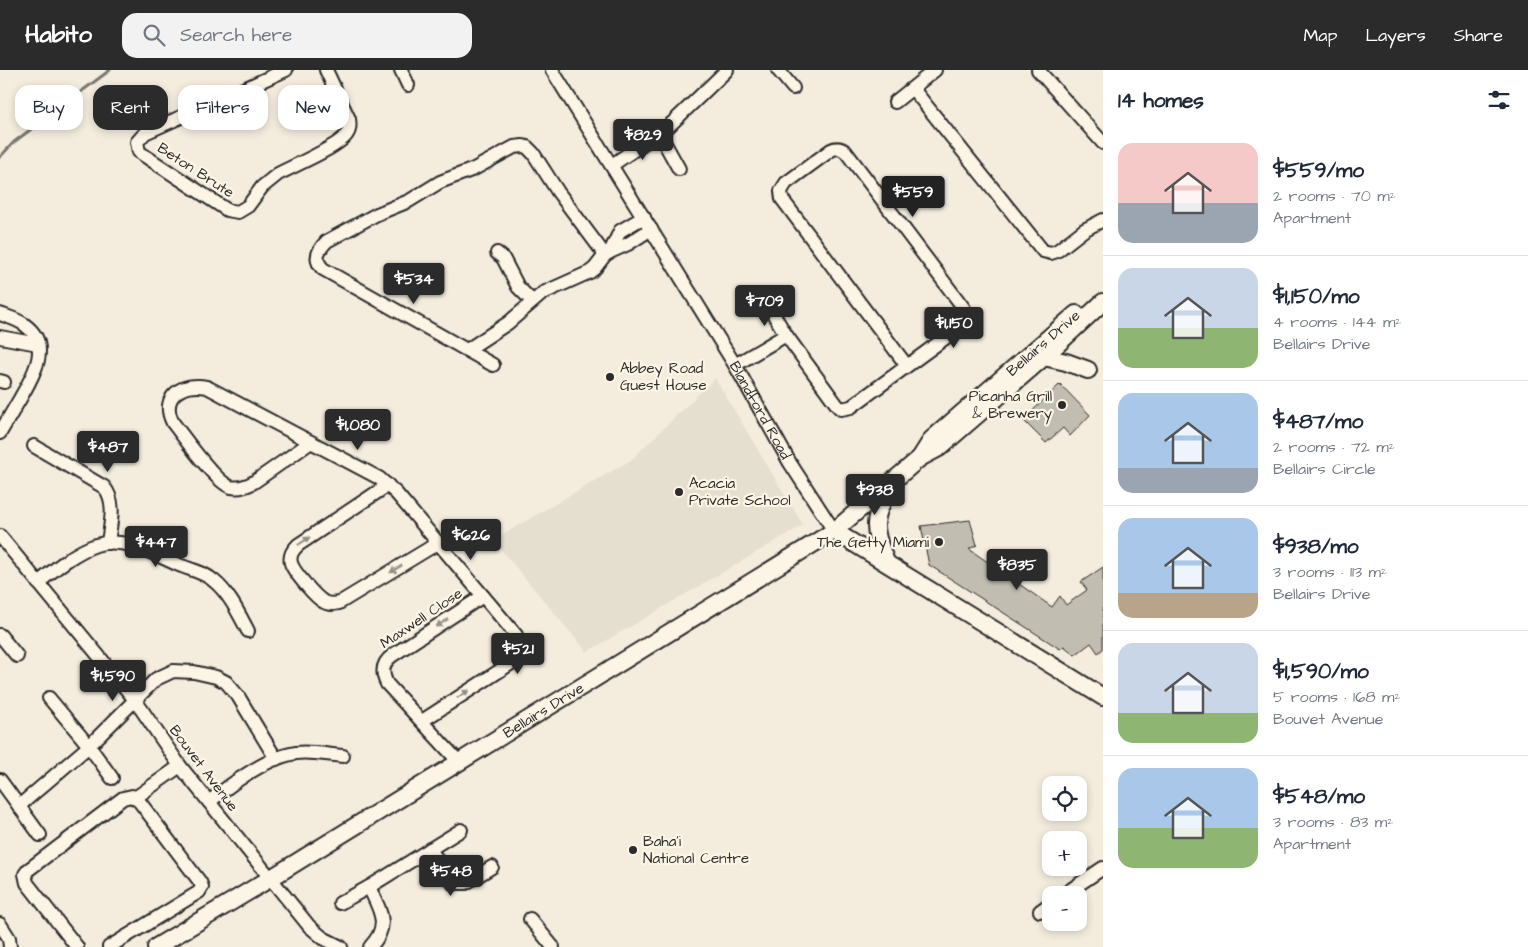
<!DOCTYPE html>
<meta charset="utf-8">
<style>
:root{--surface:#fff;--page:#f2f2f3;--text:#1f2937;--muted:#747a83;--line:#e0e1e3;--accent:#2b2b2b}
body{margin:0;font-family:"Architects Daughter",sans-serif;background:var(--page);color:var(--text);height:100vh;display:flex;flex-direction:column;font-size:19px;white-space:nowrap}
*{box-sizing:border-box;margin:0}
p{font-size:16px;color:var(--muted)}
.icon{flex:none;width:28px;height:28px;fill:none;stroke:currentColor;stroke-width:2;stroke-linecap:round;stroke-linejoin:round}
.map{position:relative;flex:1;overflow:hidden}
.details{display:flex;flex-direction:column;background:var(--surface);width:425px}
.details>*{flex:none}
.guide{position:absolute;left:15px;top:15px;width:475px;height:45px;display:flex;gap:10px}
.buttons{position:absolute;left:1042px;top:706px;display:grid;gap:10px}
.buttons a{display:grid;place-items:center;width:45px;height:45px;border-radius:10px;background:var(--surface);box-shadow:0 2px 8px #0003;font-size:25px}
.price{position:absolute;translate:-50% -42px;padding:0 11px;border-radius:5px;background:var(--accent);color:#fff;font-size:16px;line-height:32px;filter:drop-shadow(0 1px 2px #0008)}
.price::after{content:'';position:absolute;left:50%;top:30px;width:15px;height:11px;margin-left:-8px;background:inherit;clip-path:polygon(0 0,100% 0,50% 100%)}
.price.current{background:#222;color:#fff}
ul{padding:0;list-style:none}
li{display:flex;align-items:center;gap:15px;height:125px;padding:0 15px}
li+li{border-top:1px solid var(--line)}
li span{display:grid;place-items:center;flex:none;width:140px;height:100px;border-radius:15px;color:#555}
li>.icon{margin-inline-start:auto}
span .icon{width:60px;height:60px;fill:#fffc;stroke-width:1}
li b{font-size:21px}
h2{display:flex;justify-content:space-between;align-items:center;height:60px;padding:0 15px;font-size:21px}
.chip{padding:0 18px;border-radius:15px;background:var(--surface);box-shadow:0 2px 8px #0003;font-size:18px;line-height:45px}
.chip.current{background:var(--accent);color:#fff}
header{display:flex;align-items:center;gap:30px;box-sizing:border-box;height:70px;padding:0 25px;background:var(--accent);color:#fff}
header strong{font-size:24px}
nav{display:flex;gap:28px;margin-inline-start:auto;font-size:18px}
.search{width:350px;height:45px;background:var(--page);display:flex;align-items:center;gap:12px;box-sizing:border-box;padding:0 18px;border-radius:15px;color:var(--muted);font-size:19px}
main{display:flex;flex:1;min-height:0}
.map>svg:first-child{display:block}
.built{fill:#e5dfd0}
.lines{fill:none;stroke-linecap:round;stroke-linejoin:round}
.stream{stroke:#7a7771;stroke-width:3}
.building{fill:#c2bdb1;stroke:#2b2b2b}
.minor-casing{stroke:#2b2b2b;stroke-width:16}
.tertiary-casing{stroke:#2b2b2b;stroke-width:20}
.minor{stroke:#fcf5e5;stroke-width:12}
.tertiary{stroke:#fcf5e5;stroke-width:16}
.oneway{fill:#949088}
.poi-dot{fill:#2b2b2b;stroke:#fcf5e5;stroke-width:2}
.labels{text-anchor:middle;stroke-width:4.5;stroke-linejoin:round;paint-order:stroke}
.street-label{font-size:15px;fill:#2b2b2b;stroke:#fcf5e5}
.poi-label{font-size:15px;fill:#2b2b2b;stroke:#fcf5e5;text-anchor:start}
</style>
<header>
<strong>Habito</strong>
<div class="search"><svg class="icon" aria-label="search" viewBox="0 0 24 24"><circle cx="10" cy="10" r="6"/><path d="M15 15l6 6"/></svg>Search here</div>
<nav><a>Map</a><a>Layers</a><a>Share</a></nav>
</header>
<main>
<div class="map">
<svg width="1103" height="877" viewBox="0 0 1103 877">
<rect width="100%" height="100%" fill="#f4edde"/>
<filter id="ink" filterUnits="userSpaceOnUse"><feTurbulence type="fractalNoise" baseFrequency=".02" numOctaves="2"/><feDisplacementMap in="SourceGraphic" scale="10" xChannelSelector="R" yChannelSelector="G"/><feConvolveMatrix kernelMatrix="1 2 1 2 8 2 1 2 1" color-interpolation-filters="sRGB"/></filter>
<g filter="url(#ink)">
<polygon class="built" points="715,308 803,455 587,582 493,470 631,390"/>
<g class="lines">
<polyline class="stream" points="0,87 14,72 110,0"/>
</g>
<g class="building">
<polygon points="1060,314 1090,345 1070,366 1063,358 1046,373 1023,350"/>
<polygon points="970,450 977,475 969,479 1052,537 1060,526 1066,535 1087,520 1081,512 1103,497 1103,579 1098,583 1091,573 1075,585 1064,576 1060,579 929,495 921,456"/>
</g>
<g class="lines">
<g class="minor-casing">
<g id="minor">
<path d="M 286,0 L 145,63 L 137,72 L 139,82 L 227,140 L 238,142 L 248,136 L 262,117 L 278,104 C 293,96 339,77 347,64 C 350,60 350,55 349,49 L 326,0"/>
<polyline points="401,0 408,15"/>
<path id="s1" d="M 552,0 L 735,295 L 790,393 L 834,461"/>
<polyline points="778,0 793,18"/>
<polyline points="1038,0 1103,73"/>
<polyline points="913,19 1043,181 1051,183 1057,181 1084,160 1103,150"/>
<polyline points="895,32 935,0"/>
<polyline points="659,63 679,99"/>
<polyline points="612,95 669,56 727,0"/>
<polyline points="610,182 620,161 644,147"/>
<polyline points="497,183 503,188 518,217 532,231"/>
<path d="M 768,235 L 786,265 L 837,335 L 841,339 L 851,337 L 963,255 C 968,249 967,244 963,237 L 846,82 C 841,78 837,77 831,80 L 786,113 L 781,121 L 782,129 L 907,296"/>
<path d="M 0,244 C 8,247 17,249 25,255 C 52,275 34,304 21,327 C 14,339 7,351 0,363"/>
<polyline points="0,267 38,274"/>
<polyline points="467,280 508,253 543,223 590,202 595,198 605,185 610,182 628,174 651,159"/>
<path d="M 493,295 L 323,199 C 313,189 318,180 327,171 L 377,144 L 409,131 L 440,112 L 474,99 L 514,77 L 523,76 L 527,77 L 533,83 L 558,122 L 605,185"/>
<polyline points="735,295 786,265"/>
<polyline points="0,311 4,312"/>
<path d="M 311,372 L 254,412 C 247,416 240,419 231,417 C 216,413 184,367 173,353 C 159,326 183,312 207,317 L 379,408 L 396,423 L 516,565 C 521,577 519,585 510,594 L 422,651"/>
<path d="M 34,376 L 104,417 C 117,432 110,455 108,473"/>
<path d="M 388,415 L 298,475 C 293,480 289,485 291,493 C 293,501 316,528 324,532 C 329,535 333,534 339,533 L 438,473"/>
<polyline points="0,466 135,630 180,696 309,856 323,868 341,877"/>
<path d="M 38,513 C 55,499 75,482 96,475 C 124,466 154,484 179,495 C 191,500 204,502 214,511 C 229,523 239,544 248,561"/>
<polyline points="0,565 17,586"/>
<polyline points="49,628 89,676 112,708"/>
<path d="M 459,692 L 387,614 C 381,602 382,593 393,585 L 483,526"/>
<polyline points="0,710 40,765"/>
<polyline points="135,728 180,696"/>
<path d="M 209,732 C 231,714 267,687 296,683 C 311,681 328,685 343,686"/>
<polyline points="19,736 89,676 156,609 173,601 194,602 216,607 226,612 238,626 276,689"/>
<polyline points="430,779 453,813 466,813 492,797"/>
<path d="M 369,817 C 380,841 391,855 370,877"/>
<polyline points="1063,825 1103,798"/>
<polyline points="340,833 369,817 461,760"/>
<polyline points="1040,841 1051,833"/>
<polyline points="530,849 553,877"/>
<polyline points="0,854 9,868 10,877"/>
<polyline points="77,877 27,813 25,804 28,800 123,728 132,726 139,731 200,812 202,817 199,822 109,877"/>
</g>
</g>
<g class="tertiary-casing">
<g id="tertiary">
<polyline points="1044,287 1066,292 1088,300"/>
<polyline points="920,388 932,369 1076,244"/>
<polyline points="834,461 1103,627"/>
<path d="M 886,492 C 873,460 871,449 890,418"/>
<path id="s2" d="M 156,877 L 271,808 L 834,461 L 920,388 L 939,378 L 1044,287 L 1103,232"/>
</g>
</g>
<use href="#minor" class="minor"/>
<use href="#tertiary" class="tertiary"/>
</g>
<defs><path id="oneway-solid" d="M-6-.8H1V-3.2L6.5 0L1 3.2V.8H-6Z" transform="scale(1.25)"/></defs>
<g class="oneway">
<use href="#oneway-solid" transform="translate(304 471) rotate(-34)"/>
<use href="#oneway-solid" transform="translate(396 499) rotate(149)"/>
<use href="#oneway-solid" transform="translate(442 553) rotate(147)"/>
<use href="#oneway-solid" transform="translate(463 624) rotate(-33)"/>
</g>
</g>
<g class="poi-dot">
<circle cx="610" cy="307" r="5"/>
<circle cx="1062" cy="335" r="5"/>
<circle cx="679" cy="422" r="5"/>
<circle cx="939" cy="472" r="5"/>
<circle cx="633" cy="780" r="5"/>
</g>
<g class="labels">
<g class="street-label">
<text transform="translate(196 100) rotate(33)" y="5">Beton Brute</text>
<text transform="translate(1043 273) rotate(-41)" y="5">Bellairs Drive</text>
<text dy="5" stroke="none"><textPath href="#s1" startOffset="399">Blandford Road</textPath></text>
<text transform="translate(421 548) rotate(-34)" y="5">Maxwell Close</text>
<text dy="5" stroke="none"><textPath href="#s2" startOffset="454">Bellairs Drive</textPath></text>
<text transform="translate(204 698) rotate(53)" y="5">Bouvet Avenue</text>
</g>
<g class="poi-label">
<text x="620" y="303">Abbey Road<tspan x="620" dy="17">Guest House</tspan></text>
<text x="1052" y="331" text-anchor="end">Picanha Grill<tspan x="1052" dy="17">&amp; Brewery</tspan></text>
<text x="689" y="418">Acacia<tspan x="689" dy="17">Private School</tspan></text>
<text x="929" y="477" text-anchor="end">The Getty Miami</text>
<text x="643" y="776">Baha'i<tspan x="643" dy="17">National Centre</tspan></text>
</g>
</g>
</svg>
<div class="buttons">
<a><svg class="icon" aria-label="locate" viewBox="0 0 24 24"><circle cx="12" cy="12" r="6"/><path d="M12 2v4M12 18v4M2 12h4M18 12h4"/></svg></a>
<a>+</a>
<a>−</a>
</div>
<b class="price" style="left:643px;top:91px">$829</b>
<b class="price current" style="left:913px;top:148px">$559</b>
<b class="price" style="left:414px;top:235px">$534</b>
<b class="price" style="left:765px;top:257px">$709</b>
<b class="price" style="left:954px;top:279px">$1,150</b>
<b class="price" style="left:358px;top:381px">$1,080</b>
<b class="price" style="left:108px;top:403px">$487</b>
<b class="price" style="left:875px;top:446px">$938</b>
<b class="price" style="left:471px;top:491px">$626</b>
<b class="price" style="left:156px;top:498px">$447</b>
<b class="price" style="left:1017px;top:521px">$835</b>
<b class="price" style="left:518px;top:605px">$521</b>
<b class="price" style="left:113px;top:632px">$1,590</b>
<b class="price" style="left:451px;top:827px">$548</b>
<div class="guide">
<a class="chip">Buy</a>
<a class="chip current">Rent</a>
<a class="chip">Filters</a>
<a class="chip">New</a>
</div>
</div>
<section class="details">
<h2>14 homes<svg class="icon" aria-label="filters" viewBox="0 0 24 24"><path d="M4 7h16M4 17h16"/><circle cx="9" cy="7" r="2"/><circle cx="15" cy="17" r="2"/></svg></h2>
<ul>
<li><span style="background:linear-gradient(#f6c9c9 60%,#9aa5b1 0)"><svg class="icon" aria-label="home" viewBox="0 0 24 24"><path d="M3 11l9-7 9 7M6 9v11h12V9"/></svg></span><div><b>$559/mo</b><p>2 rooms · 70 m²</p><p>Apartment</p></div></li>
<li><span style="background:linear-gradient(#c9d6e8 60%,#8fb573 0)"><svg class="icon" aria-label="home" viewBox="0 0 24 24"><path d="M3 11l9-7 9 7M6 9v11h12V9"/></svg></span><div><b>$1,150/mo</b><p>4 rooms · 144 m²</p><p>Bellairs Drive</p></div></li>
<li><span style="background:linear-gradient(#a9c7e8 75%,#9aa5b1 0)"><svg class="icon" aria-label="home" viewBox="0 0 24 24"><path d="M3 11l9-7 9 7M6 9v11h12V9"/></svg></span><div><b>$487/mo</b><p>2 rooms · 72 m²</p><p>Bellairs Circle</p></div></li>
<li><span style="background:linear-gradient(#a9c7e8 75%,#b9a48a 0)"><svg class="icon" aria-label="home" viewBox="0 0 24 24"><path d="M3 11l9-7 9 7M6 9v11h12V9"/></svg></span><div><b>$938/mo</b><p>3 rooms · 113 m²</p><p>Bellairs Drive</p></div></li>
<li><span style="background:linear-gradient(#c9d6e8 70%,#8fb573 0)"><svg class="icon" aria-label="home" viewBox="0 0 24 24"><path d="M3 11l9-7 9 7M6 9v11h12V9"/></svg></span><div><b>$1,590/mo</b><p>5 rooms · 168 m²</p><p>Bouvet Avenue</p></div></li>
<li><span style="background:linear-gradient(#a9c7e8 60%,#8fb573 0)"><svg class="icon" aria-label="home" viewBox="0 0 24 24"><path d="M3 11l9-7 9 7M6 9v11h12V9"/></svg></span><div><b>$548/mo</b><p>3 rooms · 83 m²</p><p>Apartment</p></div></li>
</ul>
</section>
</main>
